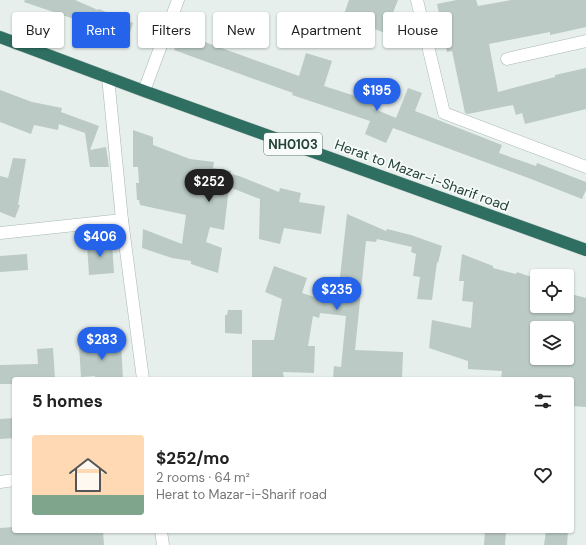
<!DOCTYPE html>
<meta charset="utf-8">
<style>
:root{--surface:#fff;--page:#f2f2f2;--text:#222;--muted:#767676;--accent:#2563eb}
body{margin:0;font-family:"DM Sans",sans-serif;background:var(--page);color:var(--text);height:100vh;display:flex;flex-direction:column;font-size:15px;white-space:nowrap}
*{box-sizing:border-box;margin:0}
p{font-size:13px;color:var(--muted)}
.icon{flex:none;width:22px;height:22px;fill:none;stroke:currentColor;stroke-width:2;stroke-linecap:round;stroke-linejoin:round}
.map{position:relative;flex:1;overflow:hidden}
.details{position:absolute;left:12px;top:377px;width:562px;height:156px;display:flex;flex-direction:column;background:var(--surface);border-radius:4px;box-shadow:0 1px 3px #0004}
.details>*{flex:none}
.banner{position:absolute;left:12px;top:12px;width:562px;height:36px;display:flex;gap:8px}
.tools{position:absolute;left:530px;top:269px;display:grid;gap:8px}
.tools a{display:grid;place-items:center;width:44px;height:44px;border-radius:4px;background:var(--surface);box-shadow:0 1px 3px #0004;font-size:20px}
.price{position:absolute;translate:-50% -34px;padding:0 9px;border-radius:14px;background:var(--accent);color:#fff;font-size:13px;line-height:26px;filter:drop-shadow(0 1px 2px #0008)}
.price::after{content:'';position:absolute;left:50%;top:24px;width:12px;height:9px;margin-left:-6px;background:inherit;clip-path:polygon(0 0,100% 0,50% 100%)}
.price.selected{background:#222;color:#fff}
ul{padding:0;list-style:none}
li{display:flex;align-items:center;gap:12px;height:100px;padding:0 20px}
li span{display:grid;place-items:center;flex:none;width:112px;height:80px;border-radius:4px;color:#555}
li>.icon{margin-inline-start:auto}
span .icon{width:48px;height:48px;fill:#fffc;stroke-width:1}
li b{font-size:17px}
h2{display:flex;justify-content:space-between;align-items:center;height:48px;padding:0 20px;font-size:17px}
.chip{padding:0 14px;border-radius:4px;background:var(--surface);box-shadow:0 1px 3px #0004;font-size:14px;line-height:36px}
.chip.selected{background:var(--accent);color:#fff}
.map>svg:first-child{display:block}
.building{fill:#bbcac4;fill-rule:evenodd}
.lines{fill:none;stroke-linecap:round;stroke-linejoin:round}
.street-casing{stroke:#a8b8b2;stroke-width:13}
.highway-casing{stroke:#c2cac8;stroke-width:13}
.street{stroke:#fff;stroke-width:12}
.highway{stroke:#2f6f62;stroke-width:12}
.labels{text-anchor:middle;stroke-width:3.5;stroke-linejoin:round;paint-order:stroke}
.shield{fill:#f7fbf9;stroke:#637a73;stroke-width:1}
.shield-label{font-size:13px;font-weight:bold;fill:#24423a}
.street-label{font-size:14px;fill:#24423a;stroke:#f7fbf9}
</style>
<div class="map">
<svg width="586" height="545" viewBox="0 0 586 545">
<rect width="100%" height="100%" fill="#e6efeb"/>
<g class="building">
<polygon points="25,0 75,0 98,10 99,9 133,23 129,36 91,20 87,27 73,21 74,19 24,2"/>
<polygon points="349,0 398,0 385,33 343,17"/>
<polygon points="457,0 476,0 478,6 511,0 586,0 586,27 550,35 550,32 489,44 498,92 555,77 555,75 586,68 586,109 525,124 522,113 516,115 513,105 468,114 465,113 452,51 447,52 437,4"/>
<polygon points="180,33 299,76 306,53 332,61 324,86 374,102 372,108 396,118 408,88 422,93 415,111 502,145 499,153 536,166 537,163 586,182 586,190 582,199 531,179 393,128 386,143 365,134 370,121 292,95 293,93 174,50"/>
<polygon points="0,90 32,102 62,108 61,112 99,126 90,150 106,147 109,167 90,167 85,133 59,124 58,130 34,125 31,134 0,122"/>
<polygon points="133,130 153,137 153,145 190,159 214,162 213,168 231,171 231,174 239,176 279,192 280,188 301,193 299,202 325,206 321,234 284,228 280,244 259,239 260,199 229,187 224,230 210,227 206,242 222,248 218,273 191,264 191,261 172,258 142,248 143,229 182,244 186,215 140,205 139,200 137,200 136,183 139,183 138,167 133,167"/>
<polygon points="13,158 26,159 18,205 20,205 15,218 0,212 0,176 8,178"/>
<polygon points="347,214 386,231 387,229 411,235 442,246 438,263 437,262 432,300 417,299 420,277 413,276 416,254 411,252 412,247 377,239 376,242 366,241 355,350 403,352 402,379 333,379 334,366 341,367 346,316 320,313 319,318 313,316 308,346 315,346 314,373 283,372 284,379 252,379 252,340 274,340 282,299 265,292 274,266 307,278 302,293 337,304"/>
<polygon points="112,242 114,273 89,275 87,244"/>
<polygon points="27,254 28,270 0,272 0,256"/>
<path d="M 462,254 L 493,266 L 493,268 L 516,274 L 517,272 L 537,279 L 537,306 L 567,306 L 567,293 L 586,298 L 586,407 L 572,406 L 572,379 L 501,379 L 502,371 L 468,369 L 468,361 L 429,348 L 432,320 L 471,328 L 473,302 L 462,301 L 464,281 L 459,281 ZM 537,328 L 567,328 L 567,358 L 535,358 Z"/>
<polygon points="228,310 242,310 242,334 225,333 225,315 227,315"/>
<polygon points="121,343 123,379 95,379 95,376 81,377 79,345"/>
<polygon points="53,348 55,379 14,379 14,384 0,384 0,365 38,364 37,349"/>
<polygon points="14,418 14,438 0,439 0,419"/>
<polygon points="14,527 14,531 103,531 104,545 0,545 0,528"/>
<polygon points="485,531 506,531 505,545 484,545"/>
<polygon points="546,531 568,531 567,545 544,545"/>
</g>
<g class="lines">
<g class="street-casing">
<g id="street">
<polyline points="417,0 444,113 586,167"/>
<polyline points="507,59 586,41"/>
<polyline points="108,77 122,220 143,379"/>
<polyline points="144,91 178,0"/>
<polyline points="0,233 122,220"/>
<polyline points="0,482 14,480"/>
<polyline points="161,531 163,545"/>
</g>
</g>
<g class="highway-casing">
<polyline id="highway" points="0,37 144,91 586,250"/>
</g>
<use href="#street" class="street"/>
<use href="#highway" class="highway"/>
</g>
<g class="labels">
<rect class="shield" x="264" y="133" width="58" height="22" rx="3"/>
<g class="shield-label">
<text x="293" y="149">NH0103</text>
</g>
<g class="street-label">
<text transform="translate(422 175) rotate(20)" y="5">Herat to Mazar-i-Sharif road</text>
</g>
</g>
</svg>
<div class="tools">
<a><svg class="icon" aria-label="locate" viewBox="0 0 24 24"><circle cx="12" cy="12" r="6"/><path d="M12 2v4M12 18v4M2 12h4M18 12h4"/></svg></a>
<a><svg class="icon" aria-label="layers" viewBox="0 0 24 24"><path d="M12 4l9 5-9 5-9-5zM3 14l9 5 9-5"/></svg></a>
</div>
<b class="price" style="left:377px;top:112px">$195</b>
<b class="price selected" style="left:209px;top:203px">$252</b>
<b class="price" style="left:100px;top:258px">$406</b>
<b class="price" style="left:337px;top:311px">$235</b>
<b class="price" style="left:102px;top:361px">$283</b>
<div class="banner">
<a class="chip">Buy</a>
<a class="chip selected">Rent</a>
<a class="chip">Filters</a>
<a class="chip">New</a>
<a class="chip">Apartment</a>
<a class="chip">House</a>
</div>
<section class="details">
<h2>5 homes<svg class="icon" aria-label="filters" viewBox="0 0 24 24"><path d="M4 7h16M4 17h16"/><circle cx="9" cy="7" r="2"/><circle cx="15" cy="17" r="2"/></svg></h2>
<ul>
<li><span style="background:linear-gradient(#ffd9b3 75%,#7fa58c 0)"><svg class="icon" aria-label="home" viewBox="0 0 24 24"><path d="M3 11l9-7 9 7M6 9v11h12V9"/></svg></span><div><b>$252/mo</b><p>2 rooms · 64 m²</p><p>Herat to Mazar-i-Sharif road</p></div><svg class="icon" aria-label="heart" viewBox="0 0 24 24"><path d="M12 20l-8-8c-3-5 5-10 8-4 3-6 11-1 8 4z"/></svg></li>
</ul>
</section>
</div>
